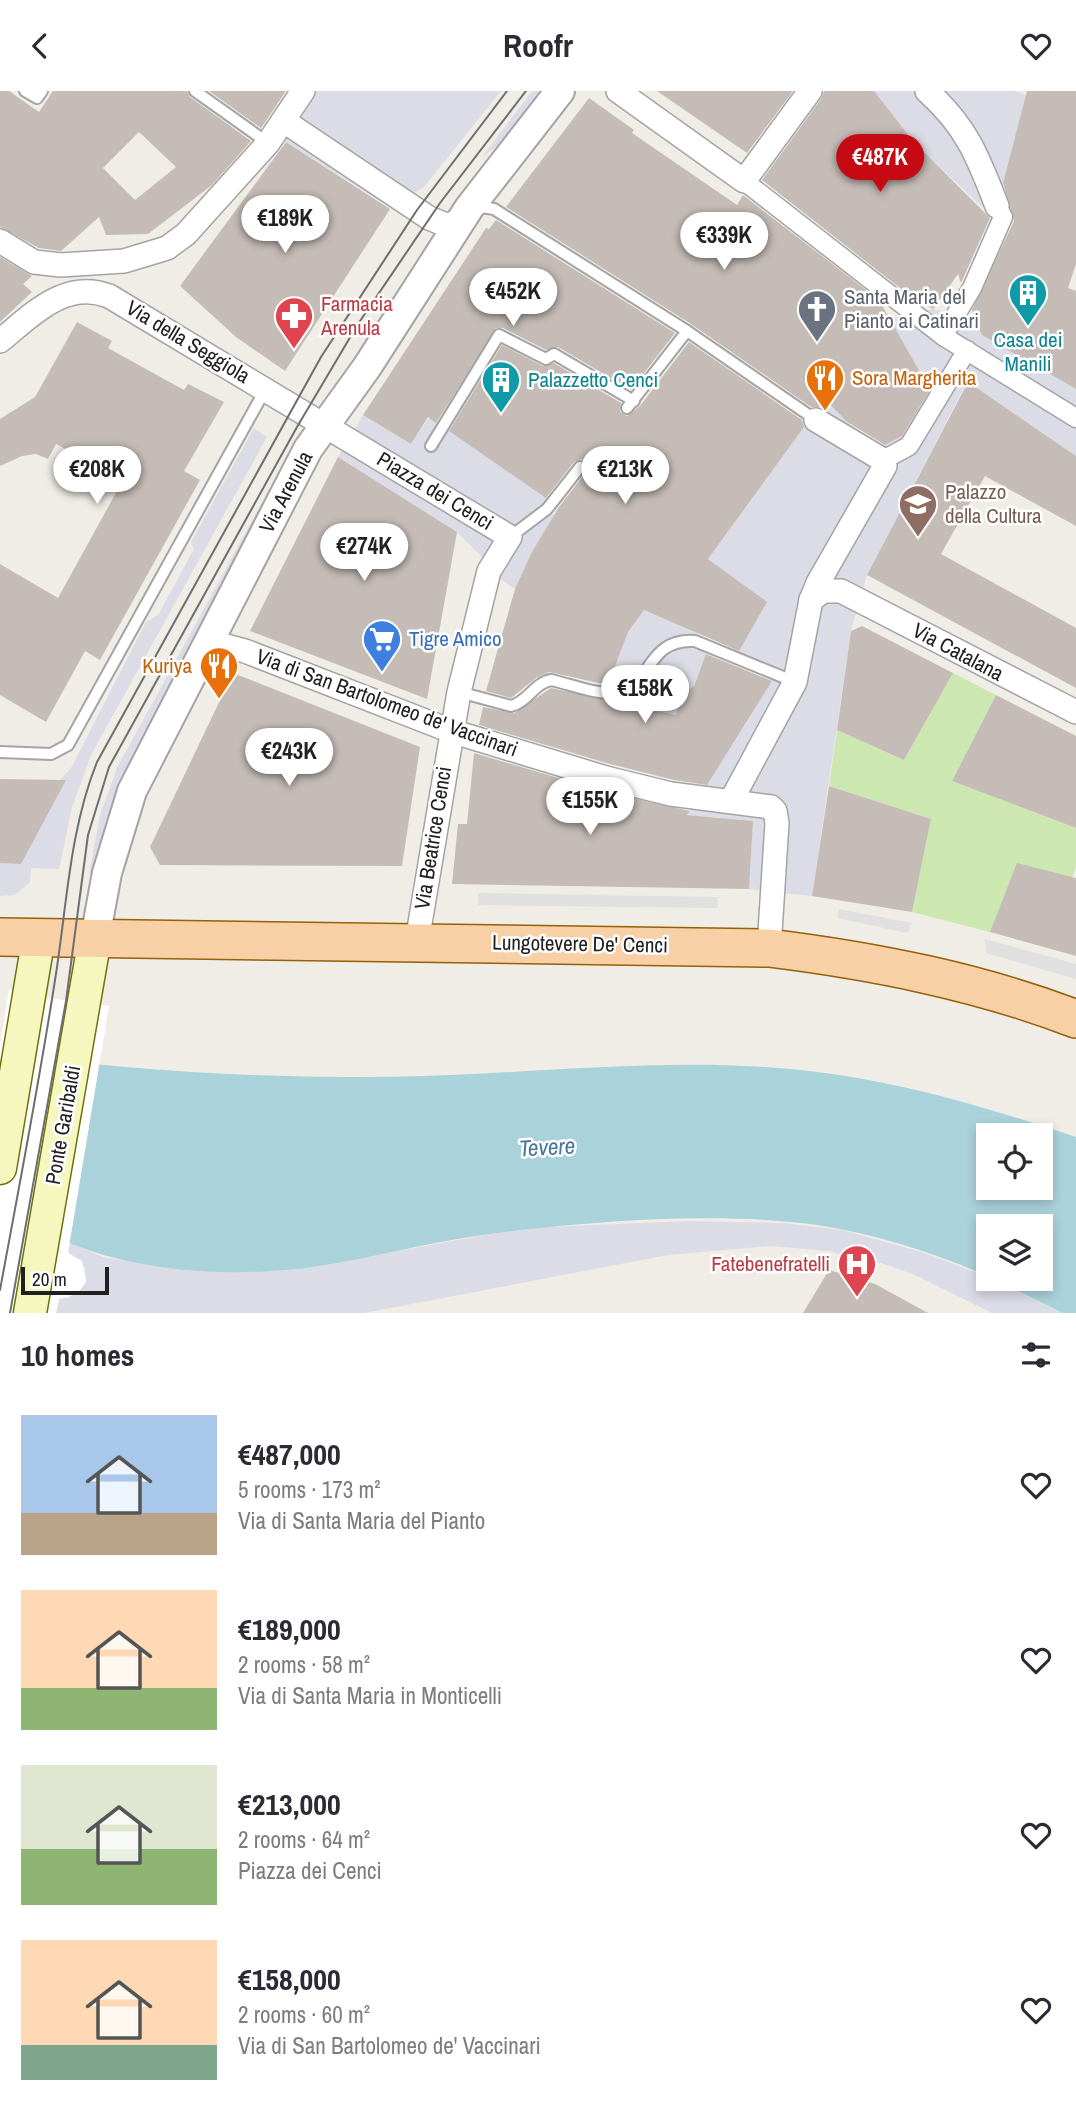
<!DOCTYPE html>
<meta charset="utf-8">
<style>
:root{--surface:#fff;--page:#f7f7f7;--text:#2b2b33;--muted:#7c7c81;--accent:#c60a13}
body{margin:0;font-family:"Archivo Narrow",sans-serif;background:var(--page);color:var(--text);height:100vh;display:flex;flex-direction:column;font-size:26px;white-space:nowrap}
*{box-sizing:border-box;margin:0}
p{font-size:23px;color:var(--muted)}
.icon{flex:none;width:38px;height:38px;fill:none;stroke:currentColor;stroke-width:2;stroke-linecap:round;stroke-linejoin:round}
.map{position:relative;height:1222px;overflow:hidden}
.sheet{display:flex;flex-direction:column;background:var(--surface);flex:1}
.sheet>*{flex:none}
.tools{position:absolute;left:976px;top:1032px;display:grid;gap:14px}
.tools a{display:grid;place-items:center;width:77px;height:77px;border-radius:0px;background:var(--surface);box-shadow:0 4px 10px #0003;font-size:35px}
.scale{position:absolute;left:21px;bottom:18px;width:88px;box-sizing:border-box;padding-left:7px;border:4px solid #202020;border-top:0;font-size:19px;line-height:24px;white-space:nowrap;color:#202020;-webkit-text-stroke:5px #fff;paint-order:stroke}
.price{position:absolute;translate:-50% -60px;padding:0 16px;border-radius:24px;background:#fff;color:#222;font-size:23px;line-height:46px;filter:drop-shadow(0 2px 4px #0008)}
.price::after{content:'';position:absolute;left:50%;top:42px;width:21px;height:16px;margin-left:-10px;background:inherit;clip-path:polygon(0 0,100% 0,50% 100%)}
.price.selected{background:var(--accent);color:#fff}
ul{padding:0;list-style:none}
li{display:flex;align-items:center;gap:21px;height:175px;padding:0 21px}
li span{display:grid;place-items:center;flex:none;width:196px;height:140px;border-radius:0px;color:#555}
li>.icon{margin-inline-start:auto}
span .icon{width:84px;height:84px;fill:#fffc;stroke-width:1}
li b{font-size:30px}
h2{display:flex;justify-content:space-between;align-items:center;height:84px;padding:0 21px;font-size:30px}
header{display:flex;justify-content:space-between;align-items:center;height:91px;padding:0 21px;background:var(--surface);font-size:32px;font-weight:700}
.map>svg:first-child{display:block}
.grass{fill:#cde7b0}
.parking{fill:#e0e0e0}
.plaza{fill:#dbdce6}
.water{fill:#aad2db;fill-rule:evenodd}
.pier{fill:#fff}
.building{fill:#c5bcb7;fill-rule:evenodd}
.lines{fill:none;stroke-linecap:round;stroke-linejoin:round}
.service-casing{stroke:#a4a4a4;stroke-width:14}
.pedestrian-casing{stroke:#a4a4a4;stroke-width:21}
.minor-casing{stroke:#a4a4a4;stroke-width:26}
.tertiary-casing{stroke:#a4a4a4;stroke-width:32}
.secondary-casing{stroke:#6d730b;stroke-width:35}
.primary-casing{stroke:#946008;stroke-width:40}
.service{stroke:#fff;stroke-width:10}
.pedestrian{stroke:#fff;stroke-width:18}
.minor{stroke:#fff;stroke-width:23}
.tertiary{stroke:#fff;stroke-width:28}
.secondary{stroke:#f6f7be;stroke-width:32}
.primary{stroke:#f7d0a5;stroke-width:37}
.tram{stroke:#6e6e6e;stroke-width:2}
.labels{text-anchor:middle;stroke-width:5;stroke-linejoin:round;paint-order:stroke}
.worship-label{font-size:21px;fill:#5b616d;stroke:#fff;text-anchor:start}
.health-label{font-size:21px;fill:#be3a42;stroke:#fff;text-anchor:start}
.culture-label{font-size:21px;fill:#0d838f;stroke:#fff}
.street-label{font-size:21px;fill:#202020;stroke:#fff}
.food-label{font-size:21px;fill:#c56008;stroke:#fff;text-anchor:start}
.education-label{font-size:21px;fill:#785e54;stroke:#fff;text-anchor:start}
.shop-label{font-size:21px;fill:#366cbe;stroke:#fff;text-anchor:start}
.water-label{font-size:23px;font-style:italic;fill:#4a779c;stroke:#fff}
</style>
<header><svg class="icon" aria-label="back" viewBox="0 0 24 24"><path d="M15 5l-7 7 7 7"/></svg>Roofr<svg class="icon" aria-label="heart" viewBox="0 0 24 24"><path d="M12 20l-8-8c-3-5 5-10 8-4 3-6 11-1 8 4z"/></svg></header>
<div class="map">
<svg width="1076" height="1222" viewBox="0 0 1076 1222">
<rect width="100%" height="100%" fill="#f0ede7"/>
<polygon class="grass" points="953,582 996,604 952,690 1076,737 1076,776 1072,787 1003,812 990,841 912,821 931,728 829,695 837,639 904,669"/>
<g class="parking">
<polygon points="478,802 718,806 718,817 478,814"/>
<polygon points="839,818 912,832 907,842 837,827"/>
<polygon points="985,848 1076,873 1076,888 986,862"/>
</g>
<g class="plaza">
<polygon points="291,0 501,0 424,96 391,117 282,48"/>
<polygon points="532,0 544,0 507,48 481,67"/>
<polygon points="874,0 1015,0 1026,4 994,127 912,50"/>
<polygon points="933,218 976,227 1043,278 1076,298 1076,365 967,291 867,484 851,540 812,805 749,798 753,730 687,724 773,588 732,571 766,511 708,468 809,329 816,329 832,315 866,351 884,354 898,347 889,228"/>
<polygon points="363,324 411,353 429,326 547,407 547,418 554,424 515,498 489,480 484,468 457,441 338,366"/>
<polygon points="254,337 267,346 91,664 72,716 59,778 31,777 30,791 15,804 0,805 0,772 21,773 60,689 71,677 146,531 158,524 194,458 191,451"/>
<polygon points="291,358 296,360 132,665 108,725 100,783 89,783 100,724 117,677"/>
<polygon points="644,519 687,536 711,551 691,601 681,605 676,624 607,609 608,595 628,541"/>
<polygon points="688,1130 783,1132 842,1139 922,1161 982,1184 1063,1222 992,1222 915,1184 881,1172 828,1160 771,1155 668,1164 364,1222 56,1222 59,1207 69,1207 86,1191 85,1176 68,1163 70,1152 103,1166 168,1177 256,1180 316,1175 490,1143 547,1136"/>
</g>
<path class="water" d="M 0,962 C 142,981 282,989 425,985 C 550,981 676,966 801,979 C 896,989 986,1016 1076,1046 L 1076,1222 L 1063,1222 L 993,1188 L 1041,1188 L 1041,1136 L 989,1136 L 989,1186 C 936,1162 875,1143 817,1134 C 721,1120 587,1130 490,1143 C 433,1150 377,1166 319,1175 C 238,1187 146,1183 69,1152 ZM 989,1045 L 1041,1045 L 1041,1097 L 989,1097 Z"/>
<polygon class="pier" points="9,899 30,905 109,915 68,1162 82,1170 86,1191 77,1203 59,1208 56,1222 0,1222 0,953"/>
<g class="building">
<path d="M 0,0 L 9,0 L 39,21 L 53,0 L 187,0 L 190,6 L 251,50 L 212,94 L 148,143 L 106,144 L 99,126 L 61,160 L 39,157 L 0,136 ZM 139,41 L 176,76 L 135,109 L 103,77 Z"/>
<polygon points="209,0 286,0 261,37"/>
<polygon points="657,0 793,0 747,62"/>
<polygon points="824,0 874,0 913,50 990,127 961,192 958,183 933,218 900,197 762,89 821,8"/>
<polygon points="1027,0 1076,0 1076,173 1068,197 1076,200 1076,298 982,244 972,219 1014,130 1003,92"/>
<polygon points="589,7 634,39 632,42 737,114 743,104 879,209 930,299 902,345 885,354 847,331 824,307 819,316 811,316 691,233 506,116"/>
<polygon points="286,51 390,118 285,280 236,246 180,195"/>
<polygon points="496,129 675,242 631,299 558,256 546,259 503,237 496,237 436,332 428,326 411,353 363,324 486,137 489,138"/>
<polygon points="0,166 32,185 23,193 32,201 0,231"/>
<polygon points="77,231 112,250 108,257 184,299 188,293 224,311 184,380 200,389 100,569 85,560 46,631 0,604 0,473 58,507 123,389 56,353 48,368 36,363 22,365 0,375 0,328 35,306"/>
<polygon points="689,251 802,329 804,336 708,468 767,511 739,560 644,519 628,541 608,594 549,581 536,587 511,607 486,600 515,498 532,461 559,416 586,381 587,374 582,368 574,371 546,407 449,340 502,254 543,275 554,272 621,312 620,321 627,325 640,315"/>
<polygon points="968,291 1076,365 1076,435 985,385 941,463 1076,537 1076,597 867,484"/>
<polygon points="338,366 457,441 427,608 250,540"/>
<polygon points="862,535 953,582 904,669 837,639 851,540"/>
<polygon points="706,563 772,590 707,694 674,689 610,673 479,634 483,616 514,622 551,597 676,624 681,605 694,595"/>
<polygon points="233,582 420,656 402,775 160,774 150,756"/>
<polygon points="996,604 1076,645 1076,737 952,690"/>
<polygon points="474,662 602,700 690,720 687,724 753,730 749,798 452,793 458,733 467,733"/>
<polygon points="0,688 66,689 21,773 0,772"/>
<polygon points="829,695 931,728 912,821 812,805"/>
<polygon points="1017,772 1076,787 1076,865 990,841"/>
<polygon points="829,1179 875,1193 928,1222 803,1222"/>
</g>
<g class="lines">
<g class="service-casing">
<g id="service">
<polyline points="25,0 37,7 42,0"/>
<polyline points="195,0 268,52"/>
<polyline points="475,115 494,118 687,240 816,329"/>
<polyline points="627,317 687,240"/>
<polyline points="431,355 499,244 546,268 554,263 634,310"/>
<polyline points="510,446 547,418 580,376"/>
<path d="M 459,601 L 511,615 C 528,611 534,592 551,589 C 570,593 596,604 616,602 C 652,597 645,547 695,550 L 795,591"/>
<polyline points="0,661 51,663 68,654 265,299"/>
</g>
</g>
<g class="pedestrian-casing">
<g id="pedestrian">
<polyline points="744,90 943,245 1076,327"/>
<polyline points="943,245 972,197 1003,126 997,115"/>
<polyline points="883,369 909,355 967,259"/>
</g>
</g>
<g class="minor-casing">
<g id="minor">
<polyline points="618,0 744,90 810,0"/>
<path d="M 927,0 C 967,36 978,66 997,115"/>
<polyline points="284,30 429,127 446,134 459,131"/>
<polyline points="0,150 34,171 61,174 124,170 167,157 186,143 268,52 303,0"/>
<path d="M 0,250 C 32,224 65,188 109,205 L 510,446 L 489,480 L 459,601 L 417,850"/>
<polyline points="811,509 823,500 841,500 1076,621"/>
<polyline points="206,557 223,554 245,560 451,640 606,687 671,703 771,716 775,720 777,732 769,857"/>
<polyline points="731,710 795,591 811,509 818,492 885,375 883,369 816,329"/>
</g>
</g>
<g class="tertiary-casing">
<polyline id="tertiary" points="95,847 107,782 132,700 308,358 367,276 469,117 560,0"/>
</g>
<g class="secondary-casing">
<g id="secondary">
<polyline points="0,1077 37,857 46,846"/>
<polyline points="30,1222 95,847"/>
</g>
</g>
<g class="primary-casing">
<path id="primary" d="M 0,846 L 769,857 C 873,870 977,890 1076,928"/>
</g>
<use href="#service" class="service"/>
<use href="#pedestrian" class="pedestrian"/>
<use href="#minor" class="minor"/>
<use href="#tertiary" class="tertiary"/>
<use href="#secondary" class="secondary"/>
<use href="#primary" class="primary"/>
<g class="tram">
<path d="M 0,1199 C 19,1096 39,993 55,889 C 67,815 69,741 97,671 L 321,266 L 417,119 L 507,0"/>
<polyline points="10,1222 66,910 88,744 109,676 297,336 358,233 440,112 526,0"/>
</g>
</g>
<defs>
<g id="building-pin" transform="scale(2.0125)"><path d="M0 17L-7.5 6A9.5 9.5 0 1 1 7.5 6Z" fill="#0f9aa8" stroke="#fff"/><path d="M-4-6H4V6H1V3H-1V6H-4ZM-2.5-4.3h1.7v1.8h-1.7ZM.8-4.3h1.7v1.8H.8ZM-2.5-1h1.7V.8h-1.7ZM.8-1h1.7V.8H.8Z" fill="#fff"/></g>
<g id="church-pin" transform="scale(2.0125)"><path d="M0 17L-7.5 6A9.5 9.5 0 1 1 7.5 6Z" fill="#6b7280" stroke="#fff"/><path d="M-1.2-6h2.4v3.5h3.3v2.4h-3.3V6h-2.4V-.1h-3.3v-2.4h3.3Z" fill="#fff"/></g>
<g id="pharmacy-pin" transform="scale(2.0125)"><path d="M0 17L-7.5 6A9.5 9.5 0 1 1 7.5 6Z" fill="#e0444e" stroke="#fff"/><path d="M-2-6h4v4h4v4h-4v4h-4v-4h-4v-4h4Z" fill="#fff"/></g>
<g id="restaurant-pin" transform="scale(2.0125)"><path d="M0 17L-7.5 6A9.5 9.5 0 1 1 7.5 6Z" fill="#e8710a" stroke="#fff"/><path d="M-5-6h1v4h1v-4h1v4h1v-4h1v5L-1.5 .5V6h-2V.5L-5-1ZM5-6V6H3V1.5H1.5Q1.5-4 5-6Z" fill="#fff"/></g>
<g id="school-pin" transform="scale(2.0125)"><path d="M0 17L-7.5 6A9.5 9.5 0 1 1 7.5 6Z" fill="#8d6e63" stroke="#fff"/><path d="M0-5L7-2L0 1L-7-2ZM-4 1L0 2.5L4 1V4Q0 6-4 4Z" fill="#fff"/></g>
<g id="supermarket-pin" transform="scale(2.0125)"><path d="M0 17L-7.5 6A9.5 9.5 0 1 1 7.5 6Z" fill="#3f7fe0" stroke="#fff"/><path d="M-6-5.5h2.5l.6 2H6L4.5 2H-2.5L-4.4-4H-6ZM-1.5 3.2a1.3 1.3 0 1 0 .1 0ZM3 3.2a1.3 1.3 0 1 0 .1 0Z" fill="#fff"/></g>
<g id="hospital-pin" transform="scale(2.0125)"><path d="M0 17L-7.5 6A9.5 9.5 0 1 1 7.5 6Z" fill="#e0444e" stroke="#fff"/><path d="M-5-5h3v3.5h4V-5h3V5h-3V1.5h-4V5h-3Z" fill="#fff"/></g>
</defs>
<g fill-rule="evenodd">
<use href="#building-pin" x="1028" y="202"/>
<use href="#church-pin" x="817" y="218"/>
<use href="#pharmacy-pin" x="294" y="225"/>
<use href="#restaurant-pin" x="825" y="287"/>
<use href="#building-pin" x="501" y="289"/>
<use href="#school-pin" x="918" y="413"/>
<use href="#supermarket-pin" x="382" y="548"/>
<use href="#restaurant-pin" x="219" y="575"/>
<use href="#hospital-pin" x="857" y="1173"/>
</g>
<g class="labels">
<g class="worship-label">
<text x="844" y="213">Santa Maria del<tspan x="844" dy="24">Pianto ai Catinari</tspan></text>
</g>
<g class="health-label">
<text x="321" y="220">Farmacia<tspan x="321" dy="24">Arenula</tspan></text>
<text x="830" y="1180" text-anchor="end">Fatebenefratelli</text>
</g>
<g class="culture-label">
<text x="1028" y="256">Casa dei<tspan x="1028" dy="24">Manili</tspan></text>
<text x="528" y="296" text-anchor="start">Palazzetto Cenci</text>
</g>
<g class="street-label">
<text transform="translate(188 251) rotate(31)" y="7">Via della Seggiola</text>
<text transform="translate(435 400) rotate(31)" y="7">Piazza dei Cenci</text>
<text transform="translate(286 401) rotate(-62)" y="7">Via Arenula</text>
<text transform="translate(958 561) rotate(28)" y="7">Via Catalana</text>
<text transform="translate(387 612) rotate(20)" y="7">Via di San Bartolomeo de' Vaccinari</text>
<text transform="translate(433 747) rotate(-81)" y="7">Via Beatrice Cenci</text>
<text transform="translate(580 853) rotate(1)" y="7">Lungotevere De' Cenci</text>
<text transform="translate(63 1034) rotate(-80)" y="7">Ponte Garibaldi</text>
</g>
<g class="food-label">
<text x="852" y="294">Sora Margherita</text>
<text x="192" y="582" text-anchor="end">Kuriya</text>
</g>
<g class="education-label">
<text x="945" y="408">Palazzo<tspan x="945" dy="24">della Cultura</tspan></text>
</g>
<g class="shop-label">
<text x="409" y="555">Tigre Amico</text>
</g>
<g class="water-label">
<text transform="translate(547 1056) rotate(-3)" y="8">Tevere</text>
</g>
</g>
</svg>
<div class="tools">
<a><svg class="icon" aria-label="locate" viewBox="0 0 24 24"><circle cx="12" cy="12" r="6"/><path d="M12 2v4M12 18v4M2 12h4M18 12h4"/></svg></a>
<a><svg class="icon" aria-label="layers" viewBox="0 0 24 24"><path d="M12 4l9 5-9 5-9-5zM3 14l9 5 9-5"/></svg></a>
</div>
<div class="scale">20 m</div>
<b class="price selected" style="left:880px;top:103px">€487K</b>
<b class="price" style="left:285px;top:164px">€189K</b>
<b class="price" style="left:724px;top:181px">€339K</b>
<b class="price" style="left:513px;top:237px">€452K</b>
<b class="price" style="left:97px;top:415px">€208K</b>
<b class="price" style="left:625px;top:415px">€213K</b>
<b class="price" style="left:364px;top:492px">€274K</b>
<b class="price" style="left:645px;top:634px">€158K</b>
<b class="price" style="left:289px;top:697px">€243K</b>
<b class="price" style="left:590px;top:746px">€155K</b>
</div>
<section class="sheet">
<h2>10 homes<svg class="icon" aria-label="filters" viewBox="0 0 24 24"><path d="M4 7h16M4 17h16"/><circle cx="9" cy="7" r="2"/><circle cx="15" cy="17" r="2"/></svg></h2>
<ul>
<li><span style="background:linear-gradient(#a9c7e8 70%,#b9a48a 0)"><svg class="icon" aria-label="home" viewBox="0 0 24 24"><path d="M3 11l9-7 9 7M6 9v11h12V9"/></svg></span><div><b>€487,000</b><p>5 rooms · 173 m²</p><p>Via di Santa Maria del Pianto</p></div><svg class="icon" aria-label="heart" viewBox="0 0 24 24"><path d="M12 20l-8-8c-3-5 5-10 8-4 3-6 11-1 8 4z"/></svg></li>
<li><span style="background:linear-gradient(#ffd9b3 70%,#8fb573 0)"><svg class="icon" aria-label="home" viewBox="0 0 24 24"><path d="M3 11l9-7 9 7M6 9v11h12V9"/></svg></span><div><b>€189,000</b><p>2 rooms · 58 m²</p><p>Via di Santa Maria in Monticelli</p></div><svg class="icon" aria-label="heart" viewBox="0 0 24 24"><path d="M12 20l-8-8c-3-5 5-10 8-4 3-6 11-1 8 4z"/></svg></li>
<li><span style="background:linear-gradient(#dfe7d0 60%,#8fb573 0)"><svg class="icon" aria-label="home" viewBox="0 0 24 24"><path d="M3 11l9-7 9 7M6 9v11h12V9"/></svg></span><div><b>€213,000</b><p>2 rooms · 64 m²</p><p>Piazza dei Cenci</p></div><svg class="icon" aria-label="heart" viewBox="0 0 24 24"><path d="M12 20l-8-8c-3-5 5-10 8-4 3-6 11-1 8 4z"/></svg></li>
<li><span style="background:linear-gradient(#ffd9b3 75%,#7fa58c 0)"><svg class="icon" aria-label="home" viewBox="0 0 24 24"><path d="M3 11l9-7 9 7M6 9v11h12V9"/></svg></span><div><b>€158,000</b><p>2 rooms · 60 m²</p><p>Via di San Bartolomeo de' Vaccinari</p></div><svg class="icon" aria-label="heart" viewBox="0 0 24 24"><path d="M12 20l-8-8c-3-5 5-10 8-4 3-6 11-1 8 4z"/></svg></li>
</ul>
</section>
